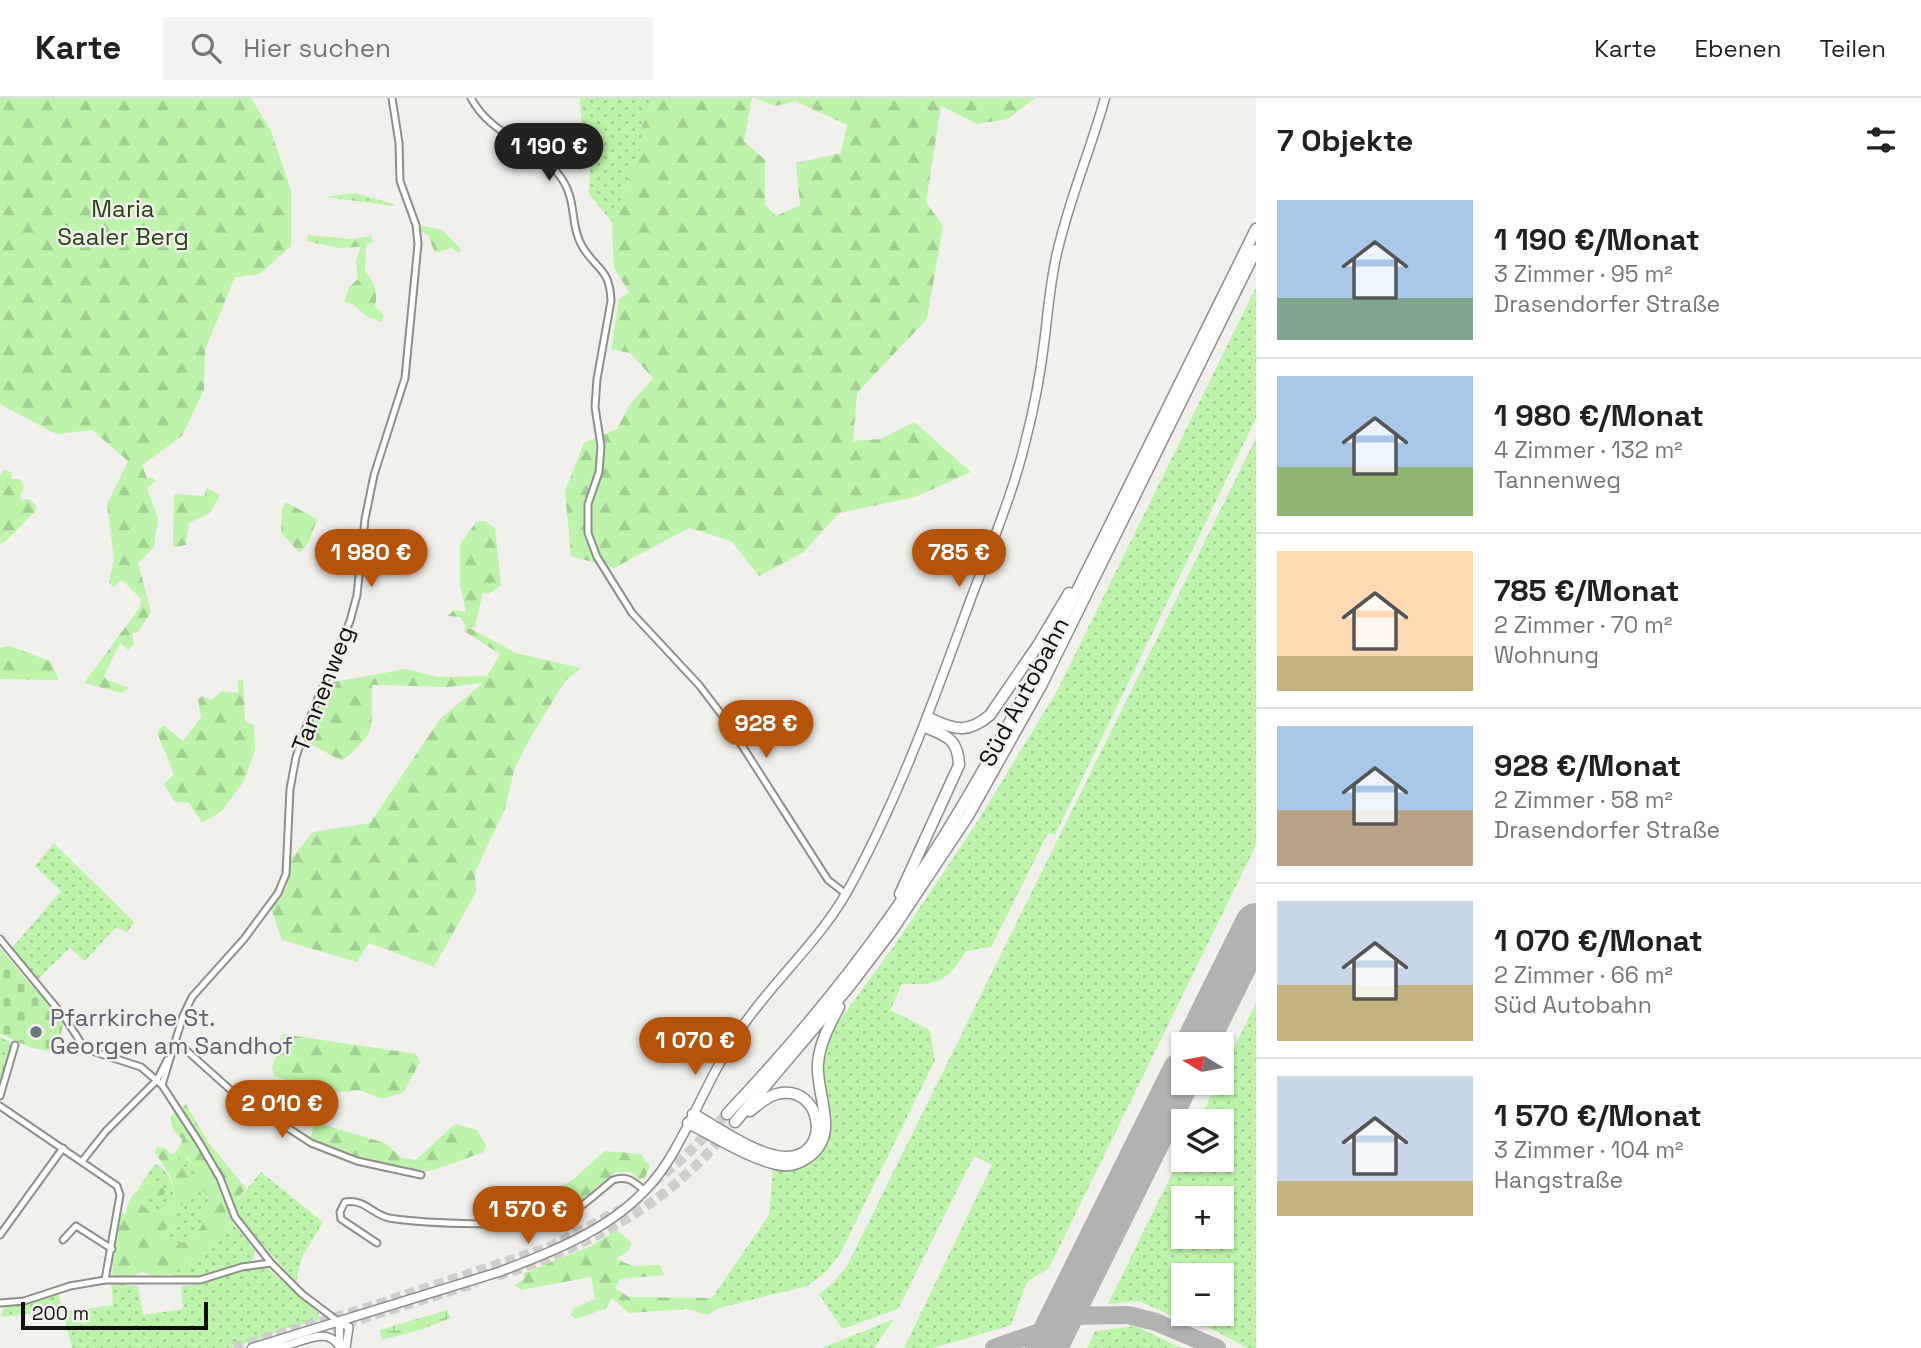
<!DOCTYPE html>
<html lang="de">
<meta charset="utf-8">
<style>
:root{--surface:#fff;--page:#f2f2f2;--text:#202124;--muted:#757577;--line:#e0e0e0;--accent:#b45309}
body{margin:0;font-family:"Space Grotesk",sans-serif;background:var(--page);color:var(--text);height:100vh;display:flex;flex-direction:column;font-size:26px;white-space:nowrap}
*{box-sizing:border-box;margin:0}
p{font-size:23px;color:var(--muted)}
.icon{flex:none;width:38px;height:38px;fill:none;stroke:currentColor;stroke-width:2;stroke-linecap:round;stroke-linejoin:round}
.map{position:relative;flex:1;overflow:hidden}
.panel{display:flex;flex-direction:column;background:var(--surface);width:665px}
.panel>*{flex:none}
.needle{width:46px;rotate:280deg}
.buttons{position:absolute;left:1171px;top:934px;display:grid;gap:14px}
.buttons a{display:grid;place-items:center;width:63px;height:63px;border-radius:0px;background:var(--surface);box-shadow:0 2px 5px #0004;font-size:35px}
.scale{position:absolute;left:21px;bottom:18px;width:187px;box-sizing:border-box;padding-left:7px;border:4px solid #11100f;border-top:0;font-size:19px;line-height:24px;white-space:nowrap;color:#11100f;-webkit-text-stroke:5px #f2f0ed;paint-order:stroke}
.price{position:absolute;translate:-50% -60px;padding:0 16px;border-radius:24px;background:var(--accent);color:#fff;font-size:23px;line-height:46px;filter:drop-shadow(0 2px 4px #0008)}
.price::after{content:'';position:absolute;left:50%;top:42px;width:21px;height:16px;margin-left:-10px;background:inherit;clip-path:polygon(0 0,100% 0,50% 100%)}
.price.on{background:#222;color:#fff}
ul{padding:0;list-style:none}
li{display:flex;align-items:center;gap:21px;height:175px;padding:0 21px}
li+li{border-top:2px solid var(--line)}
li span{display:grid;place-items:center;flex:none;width:196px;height:140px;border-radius:0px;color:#555}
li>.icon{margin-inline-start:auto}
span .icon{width:84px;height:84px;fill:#fffc;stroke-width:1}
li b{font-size:30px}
h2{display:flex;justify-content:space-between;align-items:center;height:84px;padding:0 21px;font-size:30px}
header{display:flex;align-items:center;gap:42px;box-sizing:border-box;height:98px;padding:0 35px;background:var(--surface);border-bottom:2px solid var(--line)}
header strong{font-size:33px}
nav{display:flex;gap:38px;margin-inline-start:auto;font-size:24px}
.search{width:490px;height:63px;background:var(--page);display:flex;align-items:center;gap:18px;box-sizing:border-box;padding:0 24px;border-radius:0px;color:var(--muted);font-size:26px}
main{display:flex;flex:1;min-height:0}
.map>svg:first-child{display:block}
.grass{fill:url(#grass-dots);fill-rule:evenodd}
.forest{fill:url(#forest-firs)}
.wetland{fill:url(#wetland-marsh)}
.cemetery{fill:url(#cemetery-stones)}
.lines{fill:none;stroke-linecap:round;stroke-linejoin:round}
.taxiway{stroke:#b4b2b0;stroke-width:18}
.runway{stroke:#b4b2b0;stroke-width:42}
.motorway-tunnel{stroke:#d0cecc;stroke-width:10;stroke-dasharray:10 5;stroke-linecap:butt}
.minor-casing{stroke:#908e8c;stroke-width:9}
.tertiary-casing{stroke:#908e8c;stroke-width:10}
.secondary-casing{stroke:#908e8c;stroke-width:11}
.motorway-casing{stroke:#908e8c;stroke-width:13}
.minor{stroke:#fff;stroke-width:5}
.tertiary{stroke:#fff;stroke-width:7}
.secondary{stroke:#fff;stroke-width:8}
.motorway{stroke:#fff;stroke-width:10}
.worship-dot{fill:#6b7280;stroke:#f2f0ed;stroke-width:2.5}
.labels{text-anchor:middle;stroke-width:5;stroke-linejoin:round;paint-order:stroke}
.park-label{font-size:24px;fill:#234515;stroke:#f2f0ed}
.street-label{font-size:24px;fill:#11100f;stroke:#f2f0ed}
.worship-label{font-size:24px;fill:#5b616d;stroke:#f2f0ed;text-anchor:start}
</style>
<header>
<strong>Karte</strong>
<div class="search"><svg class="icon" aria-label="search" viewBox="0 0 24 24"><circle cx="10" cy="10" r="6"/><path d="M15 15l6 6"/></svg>Hier suchen</div>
<nav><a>Karte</a><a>Ebenen</a><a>Teilen</a></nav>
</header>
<main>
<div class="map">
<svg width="1256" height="1250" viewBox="0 0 1256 1250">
<defs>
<pattern id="grass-dots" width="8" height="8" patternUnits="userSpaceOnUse" patternTransform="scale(1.75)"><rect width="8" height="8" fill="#bdf3aa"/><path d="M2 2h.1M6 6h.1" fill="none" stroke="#a1cf91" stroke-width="1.8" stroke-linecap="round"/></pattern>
<pattern id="forest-firs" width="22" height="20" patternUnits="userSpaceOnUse" patternTransform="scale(1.75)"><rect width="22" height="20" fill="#bdf3aa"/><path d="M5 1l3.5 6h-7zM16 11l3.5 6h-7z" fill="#a1cf91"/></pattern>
<pattern id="wetland-marsh" width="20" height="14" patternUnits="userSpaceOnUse" patternTransform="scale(1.75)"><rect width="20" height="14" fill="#bdf3aa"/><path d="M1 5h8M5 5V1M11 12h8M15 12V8" fill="none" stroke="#a1cf91"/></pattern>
<pattern id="cemetery-stones" width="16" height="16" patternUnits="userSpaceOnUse" patternTransform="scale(1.75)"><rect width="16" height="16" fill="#bdf3aa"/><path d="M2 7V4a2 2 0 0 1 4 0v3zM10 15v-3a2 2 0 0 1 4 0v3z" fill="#a1cf91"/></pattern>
</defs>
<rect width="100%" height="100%" fill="#f2f0ed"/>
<g class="grass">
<polygon points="580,0 655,0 642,27 642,48 612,124 589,96 591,46 582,32"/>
<polygon points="355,95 394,106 394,108 325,99"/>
<path d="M 1256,189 L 1256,320 L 1055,737 L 1048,735 L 991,849 L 966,853 C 948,884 938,887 902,886 L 890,912 L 930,932 L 935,962 L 840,1156 L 825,1175 L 807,1188 L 719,1210 L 718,1204 L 712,1200 L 769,1117 L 773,1069 L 800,1069 L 814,1061 L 822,1051 L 828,1038 L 830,1025 L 822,969 L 824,951 L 831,934 L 894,848 L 976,726 L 1057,593 Z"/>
<polygon points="1256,340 1256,747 1049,1170 1027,1184 1011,1227 934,1250 904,1250 992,1067 974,1058 898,1211 842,1231 819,1196 834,1184 847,1168"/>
<polygon points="54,745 134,824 127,835 116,829 85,863 70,850 37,882 12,850 61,793 35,768"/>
<path d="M 1256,905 L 1256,1250 L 1247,1250 L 1210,1230 L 1192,1227 L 1139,1203 L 1108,1206 L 1183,1053 L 1183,1062 L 1222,1062 L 1222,1024 L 1198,1024 L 1217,985 L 1222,985 L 1222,975 ZM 1183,1101 L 1222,1101 L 1222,1139 L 1183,1139 ZM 1183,1178 L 1222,1178 L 1222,1216 L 1183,1216 Z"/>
<polygon points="0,939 8,943 12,948 0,991"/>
<path d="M 181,1046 L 188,1062 L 197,1068 L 199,1083 L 209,1103 C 205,1110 207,1114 205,1120 C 200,1137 184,1147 168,1147 L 161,1140 L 164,1131 L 171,1129 L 177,1109 L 195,1088 L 175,1055 Z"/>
<path d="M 155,1066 C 170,1074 171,1083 175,1098 L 163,1113 L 154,1114 L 143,1109 L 142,1103 L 146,1099 L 139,1089 Z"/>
<polygon points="261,1074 323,1124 302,1159 296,1184 240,1122 234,1107"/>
<polygon points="233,1125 255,1153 253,1162 211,1177 173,1180 170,1176 202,1157 223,1129"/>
<path d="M 258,1168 L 267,1170 L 319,1215 L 318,1223 L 278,1232 L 270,1238 L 231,1250 L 72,1250 L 63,1214 L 113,1207 L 111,1185 L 138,1188 L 143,1217 L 183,1211 L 181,1188 C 209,1189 231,1172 258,1168 Z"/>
<polygon points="58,1194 62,1209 60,1216 37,1215 3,1219 1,1215 3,1214 3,1207 38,1202"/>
<polygon points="894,1221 874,1250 822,1250"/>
<polygon points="1135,1228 1181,1250 1087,1250 1095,1233"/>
</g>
<g class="forest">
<polygon points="0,0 251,0 271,33 291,92 291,148 260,176 235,179 205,252 204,292 182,338 142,367 147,380 154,380 156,383 147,390 158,421 154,449 138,465 151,514 138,534 132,535 134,547 128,552 120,545 104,578 108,582 129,590 122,595 84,585 140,509 141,501 122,482 113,489 109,485 114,461 107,406 128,363 92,332 56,336 0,306"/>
<polygon points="655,0 752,0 744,43 765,62 765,106 776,118 800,107 796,65 841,55 847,27 795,3 776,8 755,0 1035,0 1008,21 977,26 941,8 926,104 943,128 927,221 857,295 853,343 881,341 914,324 971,374 915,399 839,415 804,454 759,478 731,443 689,430 614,470 571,458 565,393 584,345 617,331 629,308 653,280 630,255 611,251 619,201 629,194 614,170 612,124 642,48 642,28"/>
<polygon points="419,127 442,132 461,151 459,155 451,150 435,155 428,137 420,133"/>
<path d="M 308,137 L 353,141 L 371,138 L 373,144 L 366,147 L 365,174 C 375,183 378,194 375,208 L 384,218 L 382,224 L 366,218 L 354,207 L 344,204 L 349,189 L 358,181 L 356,163 L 361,149 L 338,150 L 307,143 Z"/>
<polygon points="4,372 12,374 11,381 20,381 24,389 20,399 22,402 29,401 36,407 35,414 5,444 0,446 0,377"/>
<polygon points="207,390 220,397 210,415 189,425 186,447 173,449 174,396 204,398"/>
<polygon points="286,404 317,421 309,444 300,455 281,435 282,410"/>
<path d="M 477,423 L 485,423 L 495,430 L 501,487 L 489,496 L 483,494 L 475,529 L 468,529 L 516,555 L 581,570 L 565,583 L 532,637 L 515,669 L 505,711 L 475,774 L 476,794 L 434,869 L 369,845 L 357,864 L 282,842 L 271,811 L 287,788 L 291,761 L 313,734 L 370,725 L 440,621 L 483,585 L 448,589 L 372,587 C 371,632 378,633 342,663 L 305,643 L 325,594 L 333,584 L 406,571 L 438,579 L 487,578 L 500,556 L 464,533 L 466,528 L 460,519 L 448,518 L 454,512 L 466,514 L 460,486 L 460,446 Z"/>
<polygon points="10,548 50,563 59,582 0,581 0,550"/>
<polygon points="238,582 243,582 245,623 254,627 255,652 244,683 222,713 202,725 189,705 175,704 164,686 174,676 157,635 163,627 183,643 201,619 198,601 203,598 211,602 222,593 238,595"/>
<polygon points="282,936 416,956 420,964 404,994 382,1001 360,992 328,995 274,978 272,970"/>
<polygon points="186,1006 208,1044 246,1090 234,1107 223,1077 182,1011"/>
<path d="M 176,1013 L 217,1082 L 233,1125 L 223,1129 L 202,1157 L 170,1176 L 153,1178 L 143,1174 L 124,1181 L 116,1180 L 112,1175 L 120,1116 L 126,1115 C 128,1099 137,1089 152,1085 L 165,1092 L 164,1097 L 155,1103 L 146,1099 L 142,1103 L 143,1109 L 154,1114 L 163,1113 L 175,1098 L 171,1080 L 155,1054 L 157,1049 L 165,1050 L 170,1056 L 175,1055 L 195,1088 L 191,1102 L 177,1109 L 171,1129 L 164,1131 L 161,1140 L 168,1147 C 184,1147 200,1137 205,1120 C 207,1114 205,1110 209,1103 L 199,1083 L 197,1068 C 188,1062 180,1052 182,1041 L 173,1032 L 170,1019 Z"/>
<path d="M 315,1024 L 385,1045 L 402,1060 L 416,1062 L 455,1026 L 477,1032 L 486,1047 L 484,1054 C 468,1059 436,1073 421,1074 C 391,1076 338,1052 310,1041 Z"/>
<path d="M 605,1053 L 642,1056 L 644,1062 L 650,1067 L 645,1080 L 640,1082 L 631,1074 L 615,1074 C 596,1091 578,1113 553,1119 L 549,1105 L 533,1111 L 533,1105 L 572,1082 Z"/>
<polygon points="617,1132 632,1145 628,1153 616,1161 633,1168 660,1167 664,1177 620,1181 615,1190 629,1199 712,1200 719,1204 719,1210 707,1217 688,1211 629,1215 612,1200 607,1210 576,1221 571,1217 573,1211 595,1201 591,1179 521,1192 515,1187 524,1181 524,1175 591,1148"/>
</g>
<polygon class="wetland" points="447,1212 451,1220 420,1232 381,1242 380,1232"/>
<polygon class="cemetery" points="0,850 29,885 64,921 60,941 53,940 50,953 32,950 0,936"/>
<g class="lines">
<g class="taxiway">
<polyline points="1062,1218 1128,1217 1156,1224 1217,1250"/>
<polyline points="994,1250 1040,1234 1063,1215"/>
</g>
<g class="runway">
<polyline points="1196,947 1256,826"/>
<polyline points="1046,1250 1183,974"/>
</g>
<g class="motorway-tunnel">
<polyline points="653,1085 682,1061 727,1016"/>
<path d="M 497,1178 C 568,1155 637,1123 692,1071 C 708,1057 721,1039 735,1024"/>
<polyline points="303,1239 476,1185"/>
<polyline points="234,1250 366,1210 547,1150 620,1112"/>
</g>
<g class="minor-casing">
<g id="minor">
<path d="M 471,0 C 492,39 533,44 559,77 C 578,101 569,125 582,148 C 596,172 610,170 611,203 L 597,281 L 595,309 L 601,348 L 599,374 L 588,406 L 588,435 L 597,459 L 632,515 L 699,587 L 725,621 L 828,782 L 846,796"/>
<polyline points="0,841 65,920 83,948 89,952 141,969 162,987 199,1044 220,1080 235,1119 271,1165"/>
<polyline points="176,943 234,995 311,1045 357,1063 421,1077"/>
<polyline points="162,987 183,918 192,899 244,841 278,795 286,776 290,691 296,659 305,632 350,523 357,497 365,421 374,377 405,280 418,146 416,127 400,83 399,45 392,0"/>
<polyline points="0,998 15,947"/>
<polyline points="0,1008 117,1088 120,1097 105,1182"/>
<polyline points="83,1062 106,1033 157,982 167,962"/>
<polyline points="0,1137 63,1050"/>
<polyline points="63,1142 76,1128 112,1151"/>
<path d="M 377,1145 L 341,1121 L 340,1114 L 345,1104 C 366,1101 371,1116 389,1120 C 422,1125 532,1131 561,1119 C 581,1111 597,1095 613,1082 C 628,1077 634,1084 645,1093"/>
<polyline points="0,1205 24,1203 70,1188 105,1182 200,1182 242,1169 271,1165 302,1196 339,1224"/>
</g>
</g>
<g class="tertiary-casing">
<g id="tertiary">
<path d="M 262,1248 C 269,1249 277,1249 284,1248 C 303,1244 329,1227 340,1250"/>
<polyline points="340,1248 339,1224 349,1229 346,1250"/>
</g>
</g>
<g class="secondary-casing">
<path id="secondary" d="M 252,1250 L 499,1174 C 564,1149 630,1124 668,1063 C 694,1022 710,976 737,936 C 770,886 817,846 847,794 C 898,702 934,602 970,503 C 990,450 1013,396 1026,341 C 1034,310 1040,278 1044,246 C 1048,215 1050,182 1058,151 C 1070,99 1091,51 1105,0"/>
</g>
<g class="motorway-casing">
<g id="motorway">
<path d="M 929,620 C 954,632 968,636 990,617 L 1038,547 L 1069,495"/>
<path d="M 900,796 L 959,667 C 958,641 947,638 925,629"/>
<path d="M 693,1016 C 717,1029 758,1059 786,1059 C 833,1059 823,985 777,996 C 767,998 758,1007 750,1013"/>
<path d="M 727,1016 C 815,923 896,820 961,710 C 1011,627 1053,540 1097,453 C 1150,346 1203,238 1256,131"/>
<polyline points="735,1024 848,890 893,831 968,718 1042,586 1256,152"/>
<path d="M 688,1025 C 717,1039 745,1058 776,1066 C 787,1069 797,1067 807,1060 C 842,1037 815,997 818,965 C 820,944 829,928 839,909"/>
</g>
</g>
<use href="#minor" class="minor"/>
<use href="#tertiary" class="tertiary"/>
<use href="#secondary" class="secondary"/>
<use href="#motorway" class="motorway"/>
</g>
<circle class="worship-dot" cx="36" cy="934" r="7"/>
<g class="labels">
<g class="park-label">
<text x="123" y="119">Maria<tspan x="123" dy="28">Saaler Berg</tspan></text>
</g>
<g class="street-label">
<text transform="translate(323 591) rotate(-69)" y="8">Tannenweg</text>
<text transform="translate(1024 594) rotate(-62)" y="8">Süd Autobahn</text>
</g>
<g class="worship-label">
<text x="50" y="928">Pfarrkirche St.<tspan x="50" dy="28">Georgen am Sandhof</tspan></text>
</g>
</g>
</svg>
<div class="buttons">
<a><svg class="needle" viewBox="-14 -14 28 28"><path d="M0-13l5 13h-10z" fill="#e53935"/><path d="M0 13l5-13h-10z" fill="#757577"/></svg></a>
<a><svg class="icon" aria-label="layers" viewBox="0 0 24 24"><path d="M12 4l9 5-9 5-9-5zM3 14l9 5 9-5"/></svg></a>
<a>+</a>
<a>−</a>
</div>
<div class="scale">200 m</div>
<b class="price on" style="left:549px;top:85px">1 190 €</b>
<b class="price" style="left:371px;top:491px">1 980 €</b>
<b class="price" style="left:959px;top:491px">785 €</b>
<b class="price" style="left:766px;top:662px">928 €</b>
<b class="price" style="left:695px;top:979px">1 070 €</b>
<b class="price" style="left:282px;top:1042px">2 010 €</b>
<b class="price" style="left:528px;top:1148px">1 570 €</b>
</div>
<section class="panel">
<h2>7 Objekte<svg class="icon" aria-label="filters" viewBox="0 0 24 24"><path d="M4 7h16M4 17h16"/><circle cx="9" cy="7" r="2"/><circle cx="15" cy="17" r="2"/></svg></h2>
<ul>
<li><span style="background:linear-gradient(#a9c7e8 70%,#7fa58c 0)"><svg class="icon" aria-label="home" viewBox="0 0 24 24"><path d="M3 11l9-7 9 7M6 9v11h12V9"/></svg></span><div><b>1 190 €/Monat</b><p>3 Zimmer · 95 m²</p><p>Drasendorfer Straße</p></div></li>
<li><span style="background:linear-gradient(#a9c7e8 65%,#8fb573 0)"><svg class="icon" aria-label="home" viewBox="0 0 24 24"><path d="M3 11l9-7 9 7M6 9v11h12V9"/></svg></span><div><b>1 980 €/Monat</b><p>4 Zimmer · 132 m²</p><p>Tannenweg</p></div></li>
<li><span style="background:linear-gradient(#ffd9b3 75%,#c2b280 0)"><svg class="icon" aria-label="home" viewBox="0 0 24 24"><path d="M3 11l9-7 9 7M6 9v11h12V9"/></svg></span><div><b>785 €/Monat</b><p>2 Zimmer · 70 m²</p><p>Wohnung</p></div></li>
<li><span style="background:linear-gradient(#a9c7e8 60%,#b9a48a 0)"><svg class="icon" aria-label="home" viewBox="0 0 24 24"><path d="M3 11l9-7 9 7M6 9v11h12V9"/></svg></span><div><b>928 €/Monat</b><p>2 Zimmer · 58 m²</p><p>Drasendorfer Straße</p></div></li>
<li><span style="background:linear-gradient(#c9d6e8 60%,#c2b280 0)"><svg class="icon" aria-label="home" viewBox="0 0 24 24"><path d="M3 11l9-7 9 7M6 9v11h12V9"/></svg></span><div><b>1 070 €/Monat</b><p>2 Zimmer · 66 m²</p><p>Süd Autobahn</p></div></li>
<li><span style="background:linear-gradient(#c9d6e8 75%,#c2b280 0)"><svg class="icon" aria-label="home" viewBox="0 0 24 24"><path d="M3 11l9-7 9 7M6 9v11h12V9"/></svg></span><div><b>1 570 €/Monat</b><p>3 Zimmer · 104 m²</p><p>Hangstraße</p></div></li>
</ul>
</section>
</main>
